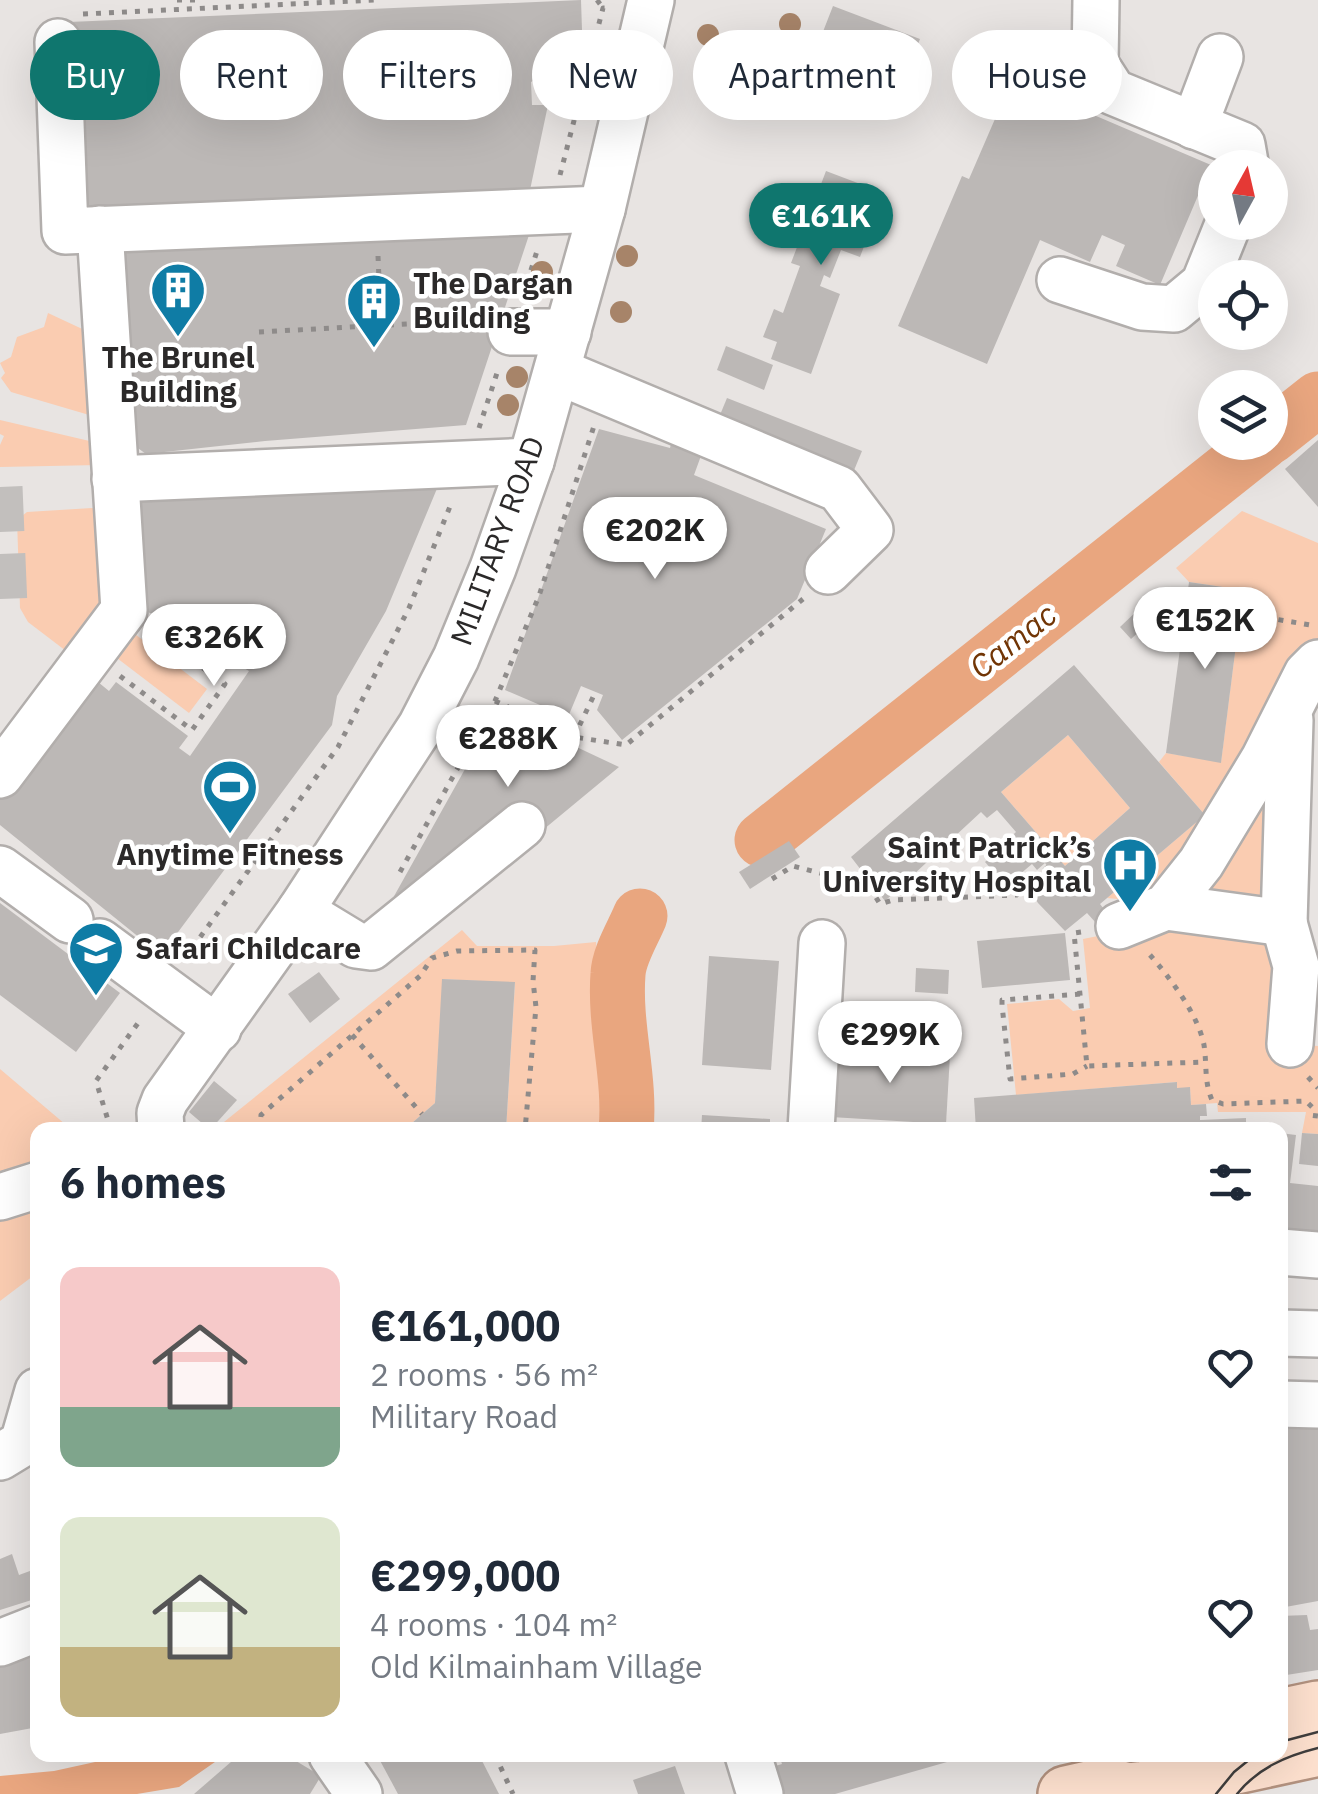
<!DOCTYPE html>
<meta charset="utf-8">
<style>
:root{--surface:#fff;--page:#f2f2f3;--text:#1f2937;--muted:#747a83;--accent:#0f766e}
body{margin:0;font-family:"IBM Plex Sans",sans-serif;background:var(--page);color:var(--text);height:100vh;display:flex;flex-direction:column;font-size:38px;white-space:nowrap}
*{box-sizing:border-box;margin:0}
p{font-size:32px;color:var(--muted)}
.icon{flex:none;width:55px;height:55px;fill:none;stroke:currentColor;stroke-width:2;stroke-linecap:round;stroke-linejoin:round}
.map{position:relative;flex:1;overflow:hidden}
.details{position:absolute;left:30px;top:1122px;width:1258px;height:640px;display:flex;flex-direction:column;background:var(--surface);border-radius:20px;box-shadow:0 10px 40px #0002}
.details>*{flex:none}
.hud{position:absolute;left:30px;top:30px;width:1260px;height:90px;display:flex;gap:20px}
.needle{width:65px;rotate:8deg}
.fabs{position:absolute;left:1198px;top:150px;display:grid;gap:20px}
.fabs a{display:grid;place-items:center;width:90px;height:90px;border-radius:50%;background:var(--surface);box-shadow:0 10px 40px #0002;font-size:50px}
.price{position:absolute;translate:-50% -85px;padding:0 22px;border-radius:35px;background:#fff;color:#222;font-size:32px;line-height:65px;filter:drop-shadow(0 2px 5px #0008)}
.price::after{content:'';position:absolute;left:50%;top:60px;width:30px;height:22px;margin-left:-15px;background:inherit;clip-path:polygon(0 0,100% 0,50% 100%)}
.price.on{background:var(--accent);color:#fff}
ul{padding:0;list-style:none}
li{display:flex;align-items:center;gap:30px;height:250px;padding:0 30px}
li span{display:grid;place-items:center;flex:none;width:280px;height:200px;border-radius:20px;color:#555}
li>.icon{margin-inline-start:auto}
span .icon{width:120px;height:120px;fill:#fffc;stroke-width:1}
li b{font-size:42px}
h2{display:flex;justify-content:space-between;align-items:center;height:120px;padding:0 30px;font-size:42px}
.pill{padding:0 35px;border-radius:45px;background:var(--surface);box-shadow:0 10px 40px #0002;font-size:35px;line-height:90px}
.pill.on{background:var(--accent);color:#fff}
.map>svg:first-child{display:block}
.green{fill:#faccb1}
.water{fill:#e9a67f}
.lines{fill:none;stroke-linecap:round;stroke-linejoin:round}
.river{stroke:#e9a67f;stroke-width:55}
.building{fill:#bcb8b6;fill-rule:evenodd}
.minor-tunnel{stroke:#c2bfbd;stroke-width:45;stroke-dasharray:45 22;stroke-linecap:butt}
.minor-casing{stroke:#b2aeac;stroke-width:50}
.major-casing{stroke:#b3927f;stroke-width:60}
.path{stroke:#8e8b8a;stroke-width:5;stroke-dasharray:5 8;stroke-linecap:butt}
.minor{stroke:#fff;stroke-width:45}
.major{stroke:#fde0ce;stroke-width:55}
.tram{stroke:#403e3d;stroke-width:2.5}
.tree{fill:#a78469}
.labels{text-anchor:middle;stroke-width:9;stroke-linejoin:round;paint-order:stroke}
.poi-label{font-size:30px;font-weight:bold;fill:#2b2929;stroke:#fff;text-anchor:start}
.street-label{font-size:30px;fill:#2b2929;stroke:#fff}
.water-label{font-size:32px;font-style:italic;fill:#713505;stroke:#fff}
</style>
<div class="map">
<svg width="1318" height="1794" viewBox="0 0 1318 1794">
<rect width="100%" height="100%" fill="#e8e4e2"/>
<g class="green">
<polygon points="48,313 93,334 96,417 11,392 1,378 5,373 0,363 11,357 17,337 44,327"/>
<polygon points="0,420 98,443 99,465 0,467 0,445 4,436 0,434"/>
<polygon points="92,508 100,510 111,601 70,654 28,622 20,608 17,520 27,512"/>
<polygon points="1242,511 1318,543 1318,648 1159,903 1107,898 1205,815 1159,762 1166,753 1221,762 1243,590 1189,582 1176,568"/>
<polygon points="127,628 207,689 189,713 109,652"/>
<polygon points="1068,735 1130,808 1065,866 1001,792"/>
<polygon points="1265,782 1277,918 1190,904"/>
<polygon points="1262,924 1290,974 1290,1044 1318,1046 1318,1134 1302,1133 1306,1112 1218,1112 1217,1103 1191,1105 1190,1088 1177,1088 1177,1082 1016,1095 1007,1004 1059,999 1073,1011 1090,1008 1083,939 1118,932"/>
<polygon points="462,930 477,946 554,946 596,942 607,1066 603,1130 506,1130 515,983 443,979 435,1103 404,1130 281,1123 280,1130 214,1130"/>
<polygon points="0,1069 72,1130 38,1130 37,1273 0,1301"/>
</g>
<polygon class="water" points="127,1755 225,1755 179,1787 137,1794 0,1794 0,1776 54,1771"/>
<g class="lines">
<g class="river">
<polyline points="1270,437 1318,399"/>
<polyline points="762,840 1263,442"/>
<path d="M 626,1130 C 631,1078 614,1027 618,974 C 619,955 633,933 640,916"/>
</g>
</g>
<g class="building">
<polygon points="581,0 582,30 560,66 531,82 532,105 548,105 530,190 77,211 69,22"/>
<polygon points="833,6 920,39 914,54 919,56 895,106 875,99 872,105 837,92 834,101 801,88"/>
<polygon points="1024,52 1073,73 1061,101 1211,165 1160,285 1116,266 1125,245 1102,235 1090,262 1040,240 987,364 898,326 962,176 969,179"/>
<polygon points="826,171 884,193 860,257 841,250 830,278 824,275 820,286 840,294 811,374 771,359 777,342 763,337 774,309 783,313 800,266 791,263"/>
<polygon points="533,223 466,425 265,441 146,454 120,435 93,230"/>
<polygon points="726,346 773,365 764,390 717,370"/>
<polygon points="727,398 862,451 850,480 715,427"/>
<polygon points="599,429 670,448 674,431 706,442 694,475 826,529 797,599 622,740 597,710 603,695 581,686 568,717 505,690"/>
<polygon points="1318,440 1318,507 1285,469"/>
<polygon points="441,479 386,611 337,696 332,725 161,955 0,825 0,788 87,673 109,691 116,682 188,736 179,748 190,756 249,671 138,606 134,492"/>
<polygon points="1189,582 1243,590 1221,763 1166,753"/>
<polygon points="1141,607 1152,620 1131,639 1120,627"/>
<path d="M 1074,665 L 1205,815 L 1100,904 L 1107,913 L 1096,923 L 1087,913 L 1065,931 L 1038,903 L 1033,895 L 1054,875 L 1045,863 L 1037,870 L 1032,864 L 1006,886 L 985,862 L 1016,832 L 997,810 L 987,818 L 981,812 L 885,901 L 851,857 ZM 1068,735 L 1130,808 L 1065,866 L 1001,792 Z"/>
<polygon points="498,710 619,767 526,844 520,801 388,907"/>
<polygon points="789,841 800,857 750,889 739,872"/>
<polygon points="0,903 120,993 76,1052 0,995"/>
<polygon points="1065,933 1070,980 982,988 977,941"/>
<polygon points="709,956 779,961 771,1070 702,1065"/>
<polygon points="916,968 949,970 948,994 915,992"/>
<polygon points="319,972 340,999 310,1023 288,994"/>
<polygon points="442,979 515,982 506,1130 404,1130 435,1103"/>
<polygon points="835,1048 950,1055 946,1124 831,1117"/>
<polygon points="214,1081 237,1100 210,1130 189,1112"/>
<polygon points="1177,1082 1177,1088 1190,1087 1191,1105 1206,1104 1207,1116 1200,1116 1200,1120 1246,1118 1246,1130 1180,1130 1180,1123 1074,1130 976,1130 974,1098"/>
<polygon points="702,1115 770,1119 770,1130 701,1130"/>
<polygon points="280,1123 353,1127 352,1130 280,1130"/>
<polygon points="1280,1133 1296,1135 1290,1183 1318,1186 1318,1235 1285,1231 1287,1214 1280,1214"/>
<polygon points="1302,1133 1318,1134 1318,1166 1299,1164"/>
<polygon points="1318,1428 1318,1601 1280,1608 1280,1429"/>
<polygon points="12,1554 19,1575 38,1568 38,1598 0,1610 0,1559"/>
<polygon points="1307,1615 1310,1630 1318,1629 1318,1670 1280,1676 1280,1616"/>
<polygon points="38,1654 38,1727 0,1734 0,1661"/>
<polygon points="239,1755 286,1755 321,1776 310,1794 194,1794"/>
<polygon points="377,1755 479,1755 499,1794 398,1794"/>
<polygon points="779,1755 799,1755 800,1758 809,1755 968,1756 835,1794 769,1794 762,1770 782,1764"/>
<polygon points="675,1766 685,1794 638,1794 633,1780"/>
</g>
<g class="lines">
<polyline class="minor-tunnel" points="0,487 5,607 0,607"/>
<g class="minor-casing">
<g id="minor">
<polyline points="1096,0 1095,64 1113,92 1242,145 1246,168"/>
<polyline points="58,42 65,231 602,209"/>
<polyline points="1194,126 1220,57"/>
<polyline points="1060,280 1142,307 1174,309 1204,284 1229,222"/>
<polyline points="511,332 568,332"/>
<polyline points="557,371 839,489 870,530 828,571"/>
<polyline points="115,479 531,461"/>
<polyline points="0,775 124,610 100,229"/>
<polyline points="0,869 70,920"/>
<polyline points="1166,907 1284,923 1290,720"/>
<polyline points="300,911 356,945 371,947 522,825"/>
<polyline points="1284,923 1296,966 1290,1044"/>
<polyline points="1119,926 1166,907 1201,863 1264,759 1307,674 1318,663"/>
<polyline points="100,942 218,1029"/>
<polyline points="161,1130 160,1113 165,1100 300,911 421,726 456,658 493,568 531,461 602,209 651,0"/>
<polyline points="811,1130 822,943"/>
<polyline points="0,1197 38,1185"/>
<polyline points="1280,1252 1318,1255"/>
<polyline points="1280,1333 1318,1334"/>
<polyline points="1280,1404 1318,1405"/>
<polyline points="0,1457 23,1443 38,1391"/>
<polyline points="0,1643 38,1628"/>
<polyline points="332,1755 359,1794"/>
<polyline points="748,1755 760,1794"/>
</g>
</g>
<g class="major-casing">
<g id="major">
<polyline points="1280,1717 1318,1709"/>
<polyline points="1066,1794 1106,1785 1128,1791 1145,1789 1185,1777 1318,1748"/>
</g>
</g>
<g class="path">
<polyline points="177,0 197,0"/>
<polyline points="597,0 603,8"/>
<polyline points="83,14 374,0"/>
<polyline points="560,175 603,8 609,8"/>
<polyline points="378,256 381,325"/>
<polyline points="523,295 538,248"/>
<polyline points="259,332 407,324"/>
<polyline points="479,428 499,367"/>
<polyline points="1240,613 1310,625"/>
<polyline points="120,676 192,730 225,684 155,633"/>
<polyline points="495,701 574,737 626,745 803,599"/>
<polyline points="574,737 595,693"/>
<polyline points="400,872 495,701 539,596 594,426"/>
<polyline points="772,879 793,866 869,886 880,904 893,900 1017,895 1048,867"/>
<polyline points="1081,932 1074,933 1087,1066 1205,1062"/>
<path d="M 1150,955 C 1170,978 1198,1014 1204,1045 C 1207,1064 1204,1082 1212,1100 L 1223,1104 L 1306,1101 L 1316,1111 L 1315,1119 L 1318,1119"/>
<polyline points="185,958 338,747 409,608 451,504"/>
<polyline points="1080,994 1002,1000 1002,1005 1010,1079 1073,1074 1087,1066"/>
<polyline points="352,1035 422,1114"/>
<polyline points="1308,1077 1318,1088"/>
<polyline points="111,1130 96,1081 141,1019"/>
<polyline points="260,1130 261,1115 420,976 432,958 457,951 535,950 533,981 536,1007 525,1130"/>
<polyline points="495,1755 513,1794"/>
</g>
<use href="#minor" class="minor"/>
<use href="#major" class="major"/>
<g class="tram">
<polyline points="1280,1742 1318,1732"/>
<polyline points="1216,1794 1234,1772 1255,1755"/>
<path d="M 1237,1794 C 1258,1768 1286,1756 1318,1748"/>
</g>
</g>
<g class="tree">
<circle cx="790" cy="24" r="11"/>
<circle cx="708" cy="35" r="11"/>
<circle cx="627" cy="256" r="11"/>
<circle cx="542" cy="272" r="11"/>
<circle cx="621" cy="312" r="11"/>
<circle cx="517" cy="377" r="11"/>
<circle cx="508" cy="405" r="11"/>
</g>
<defs>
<g id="building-pin" transform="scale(2.875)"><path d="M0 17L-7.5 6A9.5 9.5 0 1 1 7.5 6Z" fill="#0f7ca5" stroke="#fff"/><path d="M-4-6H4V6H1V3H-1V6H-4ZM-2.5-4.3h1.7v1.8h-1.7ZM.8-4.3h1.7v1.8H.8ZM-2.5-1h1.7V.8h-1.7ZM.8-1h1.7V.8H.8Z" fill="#fff"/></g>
<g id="stadium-pin" transform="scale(2.875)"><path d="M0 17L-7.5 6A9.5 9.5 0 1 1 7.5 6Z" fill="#0f7ca5" stroke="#fff"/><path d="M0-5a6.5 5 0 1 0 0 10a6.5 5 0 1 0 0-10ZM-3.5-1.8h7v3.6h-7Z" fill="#fff"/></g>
<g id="hospital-pin" transform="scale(2.875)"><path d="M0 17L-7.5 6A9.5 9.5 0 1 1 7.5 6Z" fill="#0f7ca5" stroke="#fff"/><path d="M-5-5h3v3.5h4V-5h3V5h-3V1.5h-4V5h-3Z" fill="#fff"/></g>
<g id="school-pin" transform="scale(2.875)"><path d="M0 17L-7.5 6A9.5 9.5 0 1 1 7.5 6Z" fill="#0f7ca5" stroke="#fff"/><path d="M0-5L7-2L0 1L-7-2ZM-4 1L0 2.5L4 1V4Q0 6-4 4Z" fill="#fff"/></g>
</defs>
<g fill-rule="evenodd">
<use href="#building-pin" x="178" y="290"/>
<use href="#building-pin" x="374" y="301"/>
<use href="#stadium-pin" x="230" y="787"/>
<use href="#hospital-pin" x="1130" y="865"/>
<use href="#school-pin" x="96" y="949"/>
</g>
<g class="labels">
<g class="poi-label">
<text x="413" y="294">The Dargan<tspan x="413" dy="34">Building</tspan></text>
<text x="178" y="368" text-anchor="middle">The Brunel<tspan x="178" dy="34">Building</tspan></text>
<text x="1091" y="858" text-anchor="end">Saint Patrick’s<tspan x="1091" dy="34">University Hospital</tspan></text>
<text x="230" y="865" text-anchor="middle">Anytime Fitness</text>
<text x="135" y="959">Safari Childcare</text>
</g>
<g class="street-label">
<text transform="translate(498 541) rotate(-70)" y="10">MILITARY ROAD</text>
</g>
<g class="water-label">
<text transform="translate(1013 641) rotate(-38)" y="11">Camac</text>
</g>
</g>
</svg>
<div class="fabs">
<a><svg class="needle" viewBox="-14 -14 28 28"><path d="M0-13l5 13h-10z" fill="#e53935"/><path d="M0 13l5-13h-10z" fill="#747a83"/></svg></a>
<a><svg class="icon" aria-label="locate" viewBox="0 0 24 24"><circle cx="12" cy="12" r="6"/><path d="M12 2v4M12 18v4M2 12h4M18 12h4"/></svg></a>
<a><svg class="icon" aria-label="layers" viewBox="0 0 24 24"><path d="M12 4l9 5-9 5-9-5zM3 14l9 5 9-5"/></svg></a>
</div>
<b class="price on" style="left:821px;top:268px">€161K</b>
<b class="price" style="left:655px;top:582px">€202K</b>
<b class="price" style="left:1205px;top:672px">€152K</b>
<b class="price" style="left:214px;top:689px">€326K</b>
<b class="price" style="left:508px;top:790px">€288K</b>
<b class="price" style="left:890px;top:1086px">€299K</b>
<div class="hud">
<a class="pill on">Buy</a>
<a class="pill">Rent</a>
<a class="pill">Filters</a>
<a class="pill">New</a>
<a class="pill">Apartment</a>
<a class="pill">House</a>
</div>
<section class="details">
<h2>6 homes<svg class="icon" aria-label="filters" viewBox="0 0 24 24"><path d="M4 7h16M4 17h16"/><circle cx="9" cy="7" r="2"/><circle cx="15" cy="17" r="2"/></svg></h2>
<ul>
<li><span style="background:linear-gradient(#f6c9c9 70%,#7fa58c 0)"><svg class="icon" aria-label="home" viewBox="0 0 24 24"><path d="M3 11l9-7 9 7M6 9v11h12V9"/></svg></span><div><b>€161,000</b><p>2 rooms · 56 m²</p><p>Military Road</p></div><svg class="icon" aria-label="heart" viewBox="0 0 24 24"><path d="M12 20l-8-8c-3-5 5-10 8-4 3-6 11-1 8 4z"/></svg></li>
<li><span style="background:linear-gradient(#dfe7d0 65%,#c2b280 0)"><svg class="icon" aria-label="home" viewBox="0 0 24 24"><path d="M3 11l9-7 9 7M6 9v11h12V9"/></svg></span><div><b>€299,000</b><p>4 rooms · 104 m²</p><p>Old Kilmainham Village</p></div><svg class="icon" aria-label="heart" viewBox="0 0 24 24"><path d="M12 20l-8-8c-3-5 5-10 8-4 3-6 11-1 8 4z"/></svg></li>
</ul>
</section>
</div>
